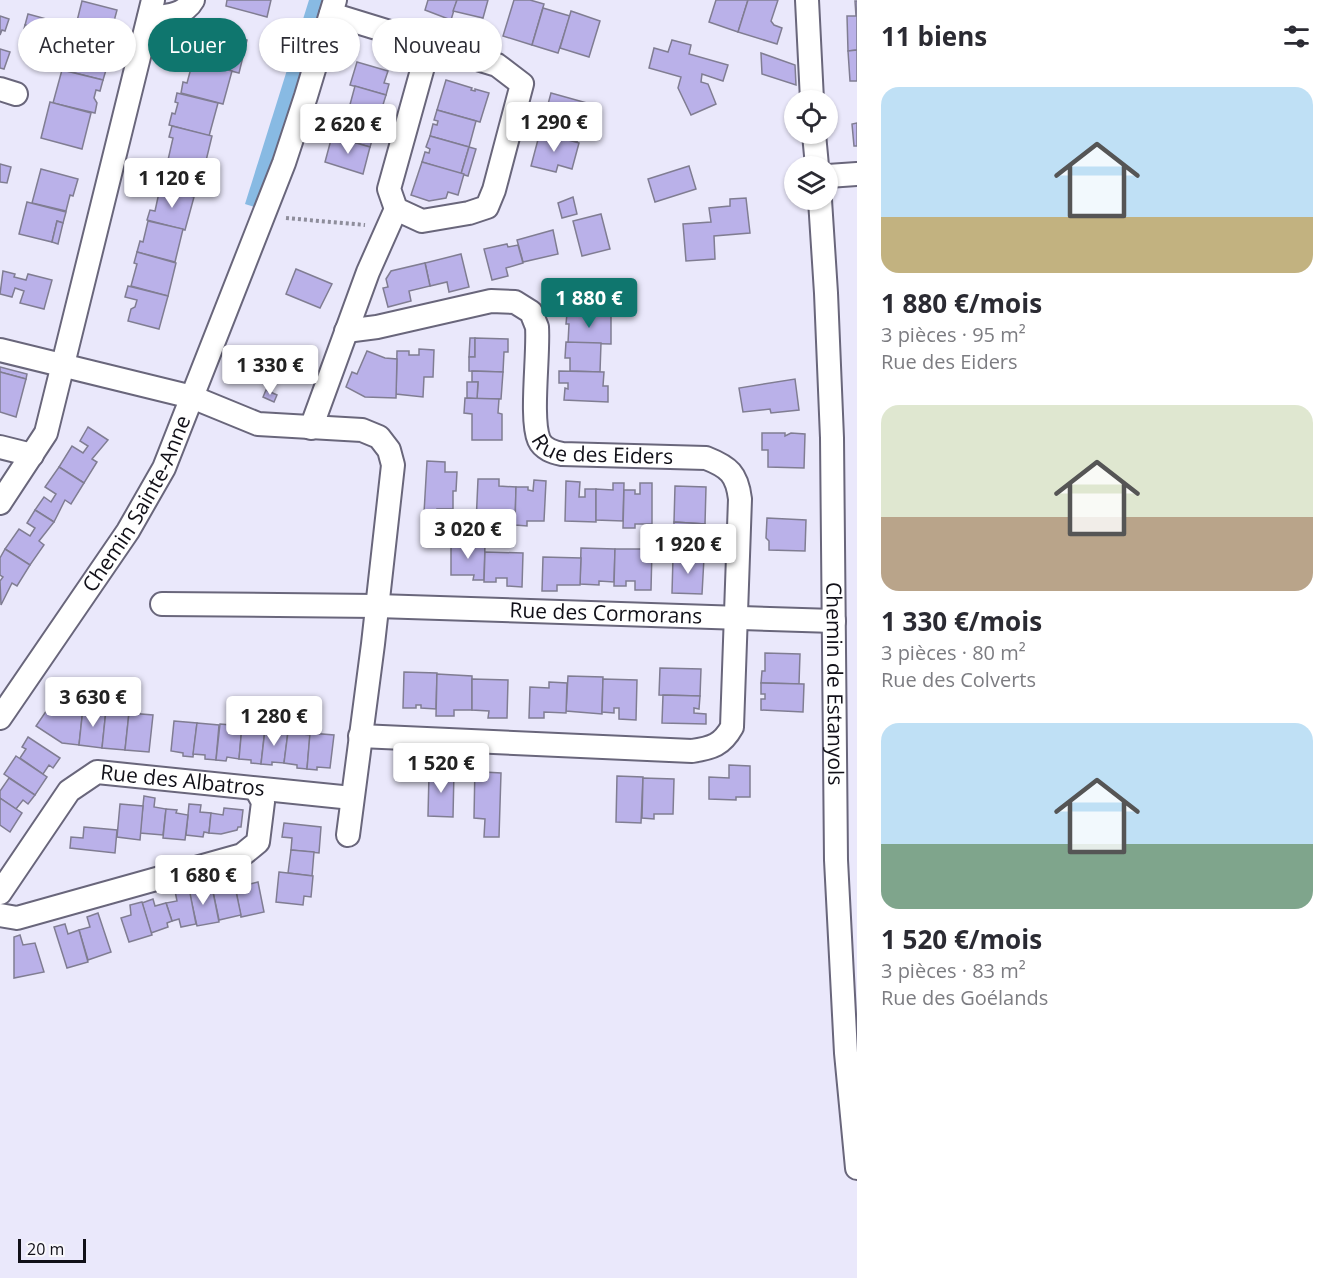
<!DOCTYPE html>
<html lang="fr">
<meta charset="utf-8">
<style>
:root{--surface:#fff;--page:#f7f7f7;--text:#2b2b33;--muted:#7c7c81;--accent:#0f766e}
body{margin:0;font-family:"Open Sans",sans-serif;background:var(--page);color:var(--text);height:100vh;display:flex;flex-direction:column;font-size:22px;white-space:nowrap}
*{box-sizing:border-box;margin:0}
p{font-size:20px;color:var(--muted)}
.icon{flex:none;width:33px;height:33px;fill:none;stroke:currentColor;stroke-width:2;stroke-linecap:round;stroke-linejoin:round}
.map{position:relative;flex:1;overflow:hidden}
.side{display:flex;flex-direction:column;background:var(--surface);width:480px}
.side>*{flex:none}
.guide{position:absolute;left:18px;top:18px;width:570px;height:54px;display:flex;gap:12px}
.controls{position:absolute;left:784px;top:90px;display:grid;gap:12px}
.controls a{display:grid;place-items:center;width:54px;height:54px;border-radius:50%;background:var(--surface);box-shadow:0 2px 4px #0004;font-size:30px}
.scale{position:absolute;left:18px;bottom:15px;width:68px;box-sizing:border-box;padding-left:6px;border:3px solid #111018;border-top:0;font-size:16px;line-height:21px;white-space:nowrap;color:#111018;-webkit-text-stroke:4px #f8f7fc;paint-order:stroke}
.price{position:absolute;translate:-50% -51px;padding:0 14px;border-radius:6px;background:#fff;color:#222;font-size:20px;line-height:39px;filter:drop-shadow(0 2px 3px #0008)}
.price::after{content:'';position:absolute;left:50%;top:36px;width:18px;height:14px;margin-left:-9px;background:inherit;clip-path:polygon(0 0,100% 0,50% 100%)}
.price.active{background:var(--accent);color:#fff}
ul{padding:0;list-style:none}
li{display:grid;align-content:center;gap:12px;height:318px;padding:0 24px}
li span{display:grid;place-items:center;height:186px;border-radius:18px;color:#555}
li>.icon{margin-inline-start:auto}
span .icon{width:108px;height:108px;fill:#fffc;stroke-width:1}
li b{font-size:26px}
h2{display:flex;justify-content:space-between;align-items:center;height:72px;padding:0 24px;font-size:26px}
.chip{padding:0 21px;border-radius:27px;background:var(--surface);box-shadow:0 2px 4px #0004;font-size:21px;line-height:54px}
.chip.active{background:var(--accent);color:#fff}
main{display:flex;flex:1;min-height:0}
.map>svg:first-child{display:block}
.water{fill:#88bae3}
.building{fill:#bab1e9;stroke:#807d92;stroke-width:1.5}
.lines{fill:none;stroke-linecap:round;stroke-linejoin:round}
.minor-casing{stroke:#69667b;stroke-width:26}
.path{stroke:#8e8d9b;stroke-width:4;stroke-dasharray:3 3;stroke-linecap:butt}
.minor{stroke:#fff;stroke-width:22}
.labels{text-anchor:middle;stroke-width:4.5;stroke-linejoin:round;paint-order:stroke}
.street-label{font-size:21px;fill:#111018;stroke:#f8f7fc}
</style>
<main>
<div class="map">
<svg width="857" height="1278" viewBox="0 0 857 1278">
<rect width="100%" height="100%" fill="#eae8fb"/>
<polygon class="water" points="309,0 324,0 258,208 245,204"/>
<g class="building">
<polygon points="227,0 271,0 267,17 226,6"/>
<polygon points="428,0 457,0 451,20 425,10"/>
<polygon points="457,0 488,0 483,18 453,11"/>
<polygon points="514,0 530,0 544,4 532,45 503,36"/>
<polygon points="716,0 748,0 738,32 709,22"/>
<polygon points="748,0 778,0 771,21 774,25 782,28 777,44 738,32"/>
<polygon points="82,1 117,10 113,25 107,24 105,32 115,34 111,47 66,36 69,23 76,25"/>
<polygon points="855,1 857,1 857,50 848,51 847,16 856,16"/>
<polygon points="543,8 570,16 558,53 532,45"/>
<polygon points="571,11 600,21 589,57 560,48"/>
<polygon points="28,14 50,20 46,32 25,25"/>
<polygon points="0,16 9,19 5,31 2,30 0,35"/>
<polygon points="25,25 45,32 43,39 23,33"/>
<polygon points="208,30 247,40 239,73 200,63"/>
<polygon points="67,36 104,46 98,68 106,70 103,80 59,69"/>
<polygon points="672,40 691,45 689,54 728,65 723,81 702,74 701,82 708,84 716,104 691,115 678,88 681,77 649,68 654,48 668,52"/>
<polygon points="0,49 10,52 4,69 0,68"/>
<polygon points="857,50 857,81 850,81 848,51"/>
<polygon points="761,53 795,65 796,85 762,74"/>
<polygon points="193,61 232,71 223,104 181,93 183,82 187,83"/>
<polygon points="357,62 388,71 384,83 389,84 386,95 350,85"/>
<polygon points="62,70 103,80 100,91 96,90 94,98 97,103 95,113 53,103"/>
<polygon points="446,80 472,88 471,90 475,91 475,89 489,93 480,122 437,110"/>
<polygon points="355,86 386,95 378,121 348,112"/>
<polygon points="177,93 218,103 209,136 169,125 172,113 175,114 178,103 175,102"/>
<polygon points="551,93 587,103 577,142 547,134 550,121 544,119"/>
<polygon points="50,102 91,113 82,149 41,138"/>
<polygon points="339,110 378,121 374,133 370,131 369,136 373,137 370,147 331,136"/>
<polygon points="437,110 476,121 469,147 430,136 433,124 437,125 438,121 434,120"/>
<polygon points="857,123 857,146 854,146 852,124"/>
<polygon points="172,126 212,136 204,169 168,160 173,138 169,137"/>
<polygon points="540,132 579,143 572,169 558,165 556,172 531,166"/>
<polygon points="332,136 370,147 363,174 325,162"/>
<polygon points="430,136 469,147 461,174 422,162 425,152 429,153 430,149 426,147"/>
<polygon points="469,147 476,149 468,176 461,174"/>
<polygon points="422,162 464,174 458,195 448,192 446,198 429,201 411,195"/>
<polygon points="0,164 11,167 7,183 0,182"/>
<polygon points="689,166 696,189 655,202 648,179"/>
<polygon points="41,169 78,179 73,196 70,195 66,211 32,203"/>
<polygon points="160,188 194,197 185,230 147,220 150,210 155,211"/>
<polygon points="573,197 577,214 562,218 558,203"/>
<polygon points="746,198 750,233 714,236 715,259 686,261 683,224 711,222 709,208 730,206 730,199"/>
<polygon points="27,202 66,212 63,223 57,221 52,242 19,234"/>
<polygon points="601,214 610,249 582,256 573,221"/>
<polygon points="57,221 63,223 58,244 52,242"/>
<polygon points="148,221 183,229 175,262 137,252 140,241 143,242"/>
<polygon points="553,230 558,254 523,262 517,240"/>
<polygon points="507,244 508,247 518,245 523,263 506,268 508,276 492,280 484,249"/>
<polygon points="137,252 176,263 168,296 131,286 137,264 134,263"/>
<polygon points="461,254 469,287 449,292 447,282 430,286 425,263"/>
<polygon points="425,263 430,286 409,291 411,301 388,307 383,288 388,287 386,279 391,271"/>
<polygon points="296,269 332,284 320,308 286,294"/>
<polygon points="3,271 15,274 14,277 26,280 28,274 52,280 44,309 20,303 24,291 15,288 12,297 0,294"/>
<polygon points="128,286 168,296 159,329 128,321 131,309 135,307 137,300 125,297"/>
<polygon points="567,313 611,315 611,344 568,343 569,324 566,324"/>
<polygon points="470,338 475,338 475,357 469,357"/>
<polygon points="475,338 508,339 508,352 504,352 503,372 469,371 469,357 475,357"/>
<polygon points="566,342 601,343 600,372 570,371 570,358 565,358"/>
<polygon points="419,349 434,350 433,377 424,377 423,397 396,394 397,351 409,351 409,355 419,355"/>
<polygon points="367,351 385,358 397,359 396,398 365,397 346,387 352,372 357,374"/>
<polygon points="0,367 27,374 26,379 0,372"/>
<polygon points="472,371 503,372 501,399 477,399 478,382 472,382"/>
<polygon points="559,371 604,372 603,386 608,386 608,402 564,400 565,388 568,389 568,383 559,383"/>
<polygon points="0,372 26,379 16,417 0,412"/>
<polygon points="795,379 799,410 771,413 770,409 743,412 739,388"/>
<polygon points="467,382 478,382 477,399 467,398"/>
<polygon points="266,390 277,395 274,402 263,397"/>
<polygon points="465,398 499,399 498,413 502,414 502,440 472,440 472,414 464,413"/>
<polygon points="88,427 108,440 92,459 97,462 84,483 59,467 72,446 83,453 88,446 80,441"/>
<polygon points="762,433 785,433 785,436 791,433 805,434 804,468 768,467 768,450 762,450"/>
<polygon points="427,461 445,462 445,472 457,472 456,491 453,491 453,509 437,509 437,513 424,513"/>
<polygon points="59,467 84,483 71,504 65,500 54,522 35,510 44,497 51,502 56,494 45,487"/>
<polygon points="478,479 499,479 499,486 516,487 515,525 476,524"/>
<polygon points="534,480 546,481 544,521 527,521 527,526 515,525 516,487 528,487 528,490 533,491"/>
<polygon points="566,481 580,482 579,497 585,497 585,489 596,489 596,522 565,521"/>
<polygon points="613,483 624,483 623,521 596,520 596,489 613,490"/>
<polygon points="640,483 652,483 652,524 635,524 635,528 623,528 624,490 635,490 635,494 640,494"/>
<polygon points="675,486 706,487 705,524 674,522"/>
<polygon points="35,510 54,522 39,541 44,545 30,565 5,549 19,529 30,536 35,528 27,523"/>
<polygon points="767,518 806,520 805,551 769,550 769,541 766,538"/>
<polygon points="674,522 705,524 704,535 702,535 702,540 710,541 710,558 673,557"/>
<polygon points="451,544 485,544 484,580 473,580 474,575 451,575"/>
<polygon points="581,548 615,549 614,582 599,581 599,585 580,584"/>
<polygon points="5,549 30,565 17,586 12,583 1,605 0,581 3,577 0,575 0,558"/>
<polygon points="615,549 652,549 651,590 635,590 635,581 626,581 626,586 614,586"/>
<polygon points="485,552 523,553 522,587 507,586 507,578 496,578 496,582 484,582"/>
<polygon points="543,557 581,558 580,585 557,585 557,591 542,591"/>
<polygon points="673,557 704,558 702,594 672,593"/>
<polygon points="765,653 800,654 799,684 761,683 762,671 765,671"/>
<polygon points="660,668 701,669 700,696 659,695"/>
<polygon points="404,672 437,673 436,709 421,708 421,705 416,705 416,708 403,708"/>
<polygon points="437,674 472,676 472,710 454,710 454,716 436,716"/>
<polygon points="568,676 603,677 602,714 566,711"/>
<polygon points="472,679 508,680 507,718 488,718 489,711 472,710"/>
<polygon points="603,679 637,680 636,720 619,719 619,708 614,708 614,713 602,712"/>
<polygon points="549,682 567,683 566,713 544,712 544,718 529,718 530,687 549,688"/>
<polygon points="761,683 804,684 803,712 761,710 761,699 765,699 765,694 761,694"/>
<polygon points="663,695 700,696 699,709 694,708 694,713 706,714 706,724 662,723"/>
<polygon points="51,704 83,708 79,745 62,743 36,726"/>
<polygon points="83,708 106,710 102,748 79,745"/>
<polygon points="106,710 129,713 125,750 102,748"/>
<polygon points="129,713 153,715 149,752 125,750"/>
<polygon points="174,721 197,723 193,757 183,756 183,753 171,751"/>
<polygon points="197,723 219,725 216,760 205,759 205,755 193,754"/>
<polygon points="220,724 242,726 239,759 227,757 226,761 216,760"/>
<polygon points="242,726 265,728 261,764 251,763 251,760 239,759"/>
<polygon points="265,730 288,732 284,763 272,762 272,765 261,764"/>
<polygon points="288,732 310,735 307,769 297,768 297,765 284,763"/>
<polygon points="310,733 334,735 330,768 317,767 317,770 307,769"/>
<polygon points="28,737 60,758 53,768 49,765 43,774 20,758 26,749 22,747"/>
<polygon points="16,756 47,777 35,795 4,774"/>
<polygon points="475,765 484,765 484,772 501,773 499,837 484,837 485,819 474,818"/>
<polygon points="729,765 750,766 750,797 736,797 736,800 709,799 709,777 729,778"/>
<polygon points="439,771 454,771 453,817 428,816 429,774 439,775"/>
<polygon points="617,776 643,777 641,823 616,822"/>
<polygon points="9,778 35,795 28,804 23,800 16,809 0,798 0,791"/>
<polygon points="643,778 674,779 673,814 654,814 654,819 642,818"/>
<polygon points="144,796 155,798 154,807 166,809 163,835 140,833"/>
<polygon points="0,798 22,813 10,832 0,825"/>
<polygon points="120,804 143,806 140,840 117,837"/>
<polygon points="189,804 201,805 200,812 211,813 209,833 204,832 203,837 186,835"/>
<polygon points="224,808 243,810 241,827 238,827 237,830 221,834 209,833 211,813 223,815"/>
<polygon points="166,809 177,810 176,813 188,815 185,840 163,838"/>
<polygon points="284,823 321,827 319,853 291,850 292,838 282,837"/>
<polygon points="84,827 117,830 115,853 70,848 71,837 83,838"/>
<polygon points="291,850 314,852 312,876 288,873"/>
<polygon points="279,872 313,876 311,897 304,896 303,905 276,902"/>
<polygon points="244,875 246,885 258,882 264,912 241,917 233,877"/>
<polygon points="233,877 241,915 219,920 213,892 224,890 222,880"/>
<polygon points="200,884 202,894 213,892 219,922 197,926 188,887"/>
<polygon points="189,888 196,924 181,927 179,919 172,921 166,903 177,901 175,891"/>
<polygon points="153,899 155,906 166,903 172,921 167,923 168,927 151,933 142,903"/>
<polygon points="142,902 152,935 129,942 121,918 131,915 130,905"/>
<polygon points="98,913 111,952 88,960 79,930 90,927 87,917"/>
<polygon points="65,924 68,934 79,930 88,962 67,968 54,927"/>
<polygon points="20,935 23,945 35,943 44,972 14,978 14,937"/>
</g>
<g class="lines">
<g class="minor-casing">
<g id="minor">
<polyline points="807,0 812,100"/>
<polyline points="331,14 497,65 522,84 494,190 487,207 469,213 422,221 396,209 389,189 429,45"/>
<path d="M 149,18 C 165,16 184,16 193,0"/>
<polyline points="0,89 16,94"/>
<polyline points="814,134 817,166"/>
<polyline points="828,176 857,174"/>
<path id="s1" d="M 820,200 L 826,293 L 832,438 L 836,860 L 846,1053 L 857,1168"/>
<path id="s2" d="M 346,331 L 377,327 L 491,301 L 515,302 L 531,312 L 537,327 C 539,354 530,419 539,440 C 543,449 553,452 562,454 L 706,458 C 729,467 737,474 740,499 L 732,727 C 722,745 712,748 692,751 L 360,736"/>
<polyline points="0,350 192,397 258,424 362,430 379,437 389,450 393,465 373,644 348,835"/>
<polyline points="311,428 368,272 396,209"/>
<polyline points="0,447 32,455"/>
<polyline points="0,503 46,433 153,0"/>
<path id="s3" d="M 162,604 L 377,606 L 834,621"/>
<path id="s4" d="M 0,718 L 128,531 L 164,468 L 284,163 L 306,96 L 335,0"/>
<path id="s5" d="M 0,893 L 69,791 L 97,772 L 352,798"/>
<polyline points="0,915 17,918 242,855 258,842 263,802 256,789"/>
</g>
</g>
<polyline class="path" points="286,218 365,225"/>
<use href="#minor" class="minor"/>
</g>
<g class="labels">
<g class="street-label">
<text dy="7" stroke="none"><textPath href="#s2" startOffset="388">Rue des Eiders</textPath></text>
<text dy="7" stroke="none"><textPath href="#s4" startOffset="255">Chemin Sainte-Anne</textPath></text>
<text dy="7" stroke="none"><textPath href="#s3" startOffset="444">Rue des Cormorans</textPath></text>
<text dy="7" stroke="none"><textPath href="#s1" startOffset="484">Chemin de Estanyols</textPath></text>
<text dy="7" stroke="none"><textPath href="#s5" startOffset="243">Rue des Albatros</textPath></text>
</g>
</g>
</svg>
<div class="controls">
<a><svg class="icon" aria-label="locate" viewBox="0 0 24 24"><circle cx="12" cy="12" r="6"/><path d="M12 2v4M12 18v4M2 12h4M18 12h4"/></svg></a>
<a><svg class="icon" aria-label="layers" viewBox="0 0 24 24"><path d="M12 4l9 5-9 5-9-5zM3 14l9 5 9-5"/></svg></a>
</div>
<div class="scale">20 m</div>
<b class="price" style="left:554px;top:153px">1 290 €</b>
<b class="price" style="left:348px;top:155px">2 620 €</b>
<b class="price" style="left:172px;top:209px">1 120 €</b>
<b class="price active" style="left:589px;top:329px">1 880 €</b>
<b class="price" style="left:270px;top:396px">1 330 €</b>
<b class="price" style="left:468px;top:560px">3 020 €</b>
<b class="price" style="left:688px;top:575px">1 920 €</b>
<b class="price" style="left:93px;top:728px">3 630 €</b>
<b class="price" style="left:274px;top:747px">1 280 €</b>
<b class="price" style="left:441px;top:794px">1 520 €</b>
<b class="price" style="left:203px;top:906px">1 680 €</b>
<div class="guide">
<a class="chip">Acheter</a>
<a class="chip active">Louer</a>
<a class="chip">Filtres</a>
<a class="chip">Nouveau</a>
</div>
</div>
<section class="side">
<h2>11 biens<svg class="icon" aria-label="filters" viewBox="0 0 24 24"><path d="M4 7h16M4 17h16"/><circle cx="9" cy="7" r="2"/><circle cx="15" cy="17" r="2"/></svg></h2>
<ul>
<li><span style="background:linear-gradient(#bfe0f5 70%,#c2b280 0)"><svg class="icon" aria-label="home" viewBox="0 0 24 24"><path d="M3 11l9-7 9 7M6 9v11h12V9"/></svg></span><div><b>1 880 €/mois</b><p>3 pièces · 95 m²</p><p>Rue des Eiders</p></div></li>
<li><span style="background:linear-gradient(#dfe7d0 60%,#b9a48a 0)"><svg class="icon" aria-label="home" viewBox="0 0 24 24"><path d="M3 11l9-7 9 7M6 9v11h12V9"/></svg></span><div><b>1 330 €/mois</b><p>3 pièces · 80 m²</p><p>Rue des Colverts</p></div></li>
<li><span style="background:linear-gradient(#bfe0f5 65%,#7fa58c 0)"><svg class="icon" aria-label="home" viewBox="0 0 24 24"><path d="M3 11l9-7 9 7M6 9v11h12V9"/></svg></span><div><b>1 520 €/mois</b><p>3 pièces · 83 m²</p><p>Rue des Goélands</p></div></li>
</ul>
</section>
</main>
